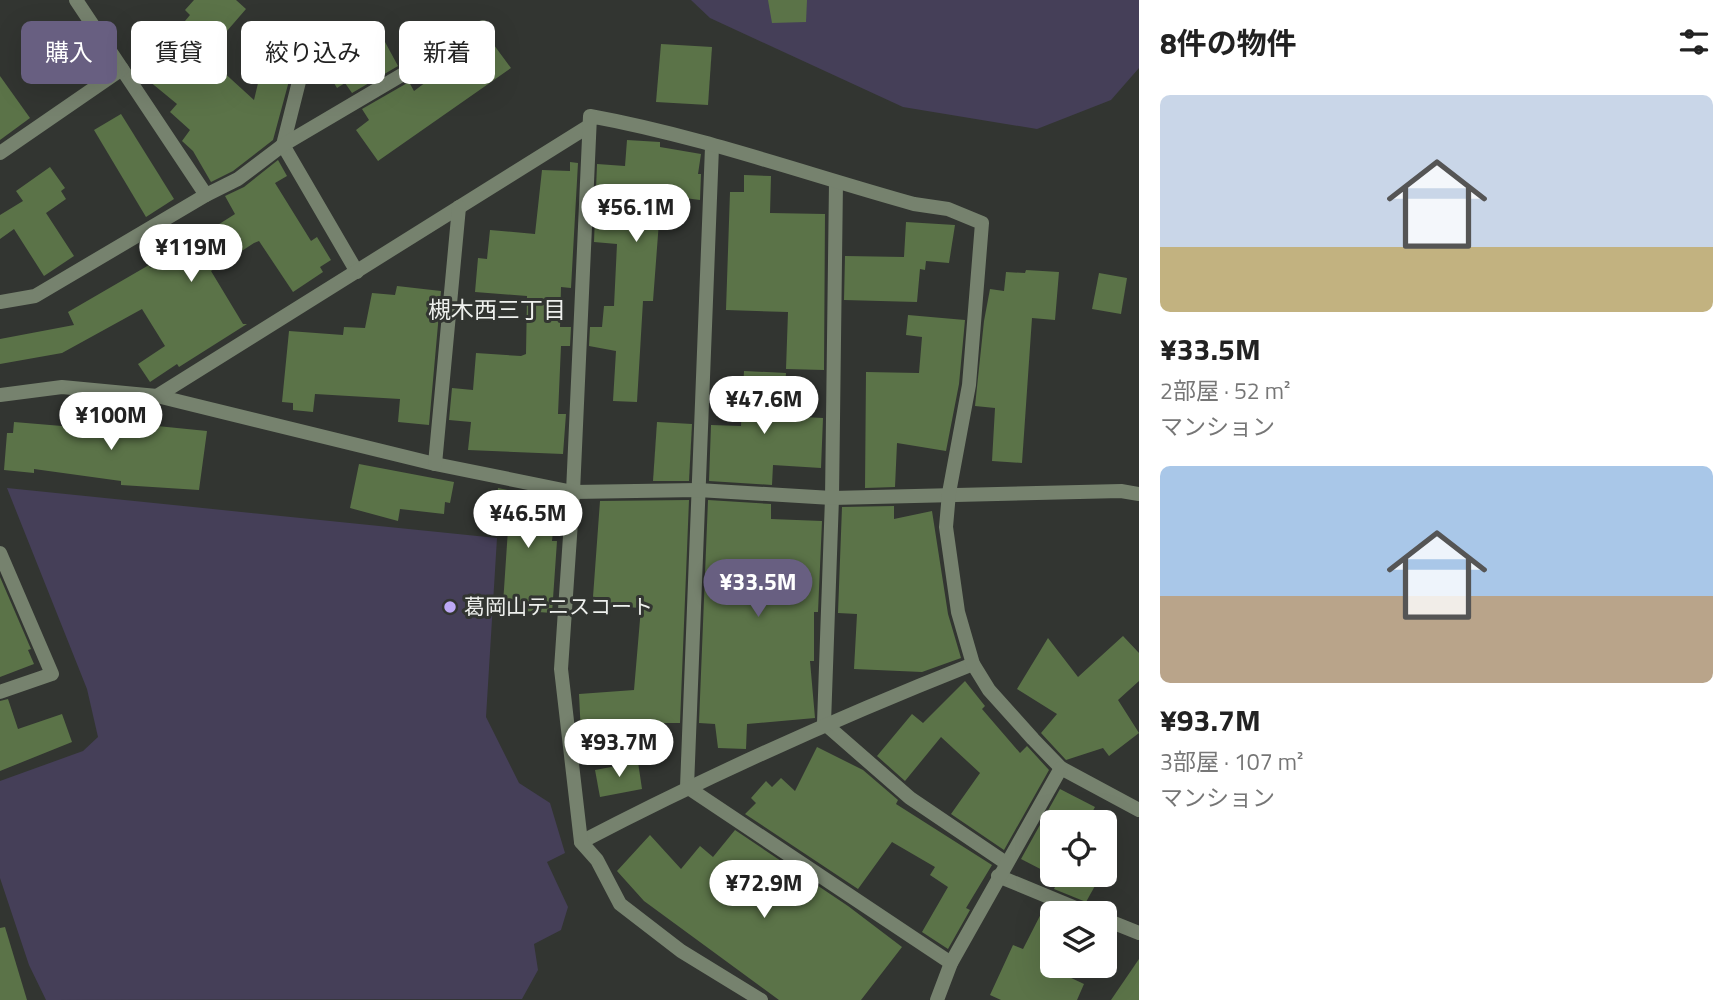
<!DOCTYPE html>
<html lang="ja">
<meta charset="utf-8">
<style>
:root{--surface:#fff;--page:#f2f2f2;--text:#222;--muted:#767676;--accent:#685f81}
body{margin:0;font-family:"Titillium Web","Noto Sans JP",sans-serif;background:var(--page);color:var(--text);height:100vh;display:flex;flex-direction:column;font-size:26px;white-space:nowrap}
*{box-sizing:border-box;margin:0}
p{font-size:23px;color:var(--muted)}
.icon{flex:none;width:38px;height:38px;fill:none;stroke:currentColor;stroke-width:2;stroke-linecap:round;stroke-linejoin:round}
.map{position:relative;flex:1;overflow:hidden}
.sheet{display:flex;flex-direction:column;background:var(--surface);width:595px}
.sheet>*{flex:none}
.banner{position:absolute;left:21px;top:21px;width:665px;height:63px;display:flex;gap:14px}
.fabs{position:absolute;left:1040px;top:810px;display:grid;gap:14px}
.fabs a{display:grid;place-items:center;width:77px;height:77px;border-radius:10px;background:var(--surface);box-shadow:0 7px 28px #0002;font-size:35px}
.price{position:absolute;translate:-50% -60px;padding:0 16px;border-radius:24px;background:#fff;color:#222;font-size:23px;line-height:46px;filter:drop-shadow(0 2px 4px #0008)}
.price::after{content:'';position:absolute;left:50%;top:42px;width:21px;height:16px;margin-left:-10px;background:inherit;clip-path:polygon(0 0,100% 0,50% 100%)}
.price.selected{background:var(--accent);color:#fff}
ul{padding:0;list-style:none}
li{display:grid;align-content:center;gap:14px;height:371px;padding:0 21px}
li span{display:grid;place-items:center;height:217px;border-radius:10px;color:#555}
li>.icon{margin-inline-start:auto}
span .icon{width:126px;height:126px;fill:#fffc;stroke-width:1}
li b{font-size:30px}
h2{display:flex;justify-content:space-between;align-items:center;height:84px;padding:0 21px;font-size:30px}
.chip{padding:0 24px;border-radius:10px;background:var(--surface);box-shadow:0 7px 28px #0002;font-size:24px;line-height:63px}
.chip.selected{background:var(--accent);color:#fff}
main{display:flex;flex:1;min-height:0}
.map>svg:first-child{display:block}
.green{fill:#453f58}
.building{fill:#5b7348}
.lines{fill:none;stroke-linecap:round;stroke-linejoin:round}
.minor{stroke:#76826e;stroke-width:14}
.poi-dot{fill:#bda9f5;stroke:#323531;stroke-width:2.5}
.labels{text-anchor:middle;stroke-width:6;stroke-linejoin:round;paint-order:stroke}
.poi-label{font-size:21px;fill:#eef0ed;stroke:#323531;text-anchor:start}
.neighbourhood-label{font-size:23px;fill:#eef0ed;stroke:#323531}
</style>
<main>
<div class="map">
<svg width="1139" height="1000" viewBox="0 0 1139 1000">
<rect width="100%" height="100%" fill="#323531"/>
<g class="green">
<polygon points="691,0 1139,0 1139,68 1111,100 1037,129 903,107 710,18"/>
<polygon points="7,488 497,538 486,717 519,783 550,803 565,853 547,862 568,907 561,930 534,944 538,970 522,999 46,1000 29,965 0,878 0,781 83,751 98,737 87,689"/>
</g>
<g class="building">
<polygon points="194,0 236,0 246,9 214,46 185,21 190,15 185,10"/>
<polygon points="768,0 807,0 806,22 772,23"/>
<polygon points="378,29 398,66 352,93 345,83 337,88 323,65"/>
<polygon points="270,33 293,38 290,53 296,55 273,140 233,171 211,182 193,151 182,141 190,130 170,112 177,104 143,76 143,68 155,54 189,82 209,59 254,100"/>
<polygon points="491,41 511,68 378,161 356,130 369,120 362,109 409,82 414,91 462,55 466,60"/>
<polygon points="661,44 712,47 708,105 656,102"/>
<polygon points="0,76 30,118 0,140"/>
<polygon points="121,114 174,199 146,217 94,130"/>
<polygon points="627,140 660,142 660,147 701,154 698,174 701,174 700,200 661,195 653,301 643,301 637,402 613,401 616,351 589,346 590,327 602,327 604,306 614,306 617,244 594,242 597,164 625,166"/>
<polygon points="278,160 287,176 275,183 311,241 317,237 331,260 320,267 323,272 293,292 259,241 254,243 211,271 243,324 247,324 179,367 177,364 150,382 138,364 165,346 142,309 62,353 0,364 0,339 74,325 68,312 149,265 150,268 235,214 225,196 244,187"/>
<polygon points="570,162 578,163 571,288 561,287 560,327 571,327 570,346 561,346 558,414 566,414 563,454 468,450 471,422 449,420 452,388 473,390 476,353 521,356 526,354 527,296 475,292 478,258 487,259 490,230 535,234 542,170 570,171"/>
<polygon points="50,167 65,188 61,191 66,199 46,213 74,256 44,276 14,229 0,239 0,215 23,201 16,191"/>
<polygon points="744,175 771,176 770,213 825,214 824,370 786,369 788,312 726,310 730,192 744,192"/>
<polygon points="906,222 955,225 949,263 926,261 925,270 920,269 917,302 844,300 845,256 904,257"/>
<polygon points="1026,270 1059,272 1055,320 1032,318 1022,463 992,461 995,408 975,406 984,321 990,289 1004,291 1006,272 1025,273"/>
<polygon points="1099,273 1127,278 1121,314 1092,309"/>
<polygon points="397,286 441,291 429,425 398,422 400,399 315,394 313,412 293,410 293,403 282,402 289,331 343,335 344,327 365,328 372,293 395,295"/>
<polygon points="908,315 965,320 959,384 946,451 897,443 895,487 865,488 866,372 919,373 922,337 906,335"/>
<polygon points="744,371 786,373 783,416 823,418 821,468 773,465 772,485 709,481 711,425 741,426"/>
<polygon points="135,415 159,418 157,426 207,431 199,490 121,485 121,481 34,469 34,473 4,470 7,433 13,433 14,422 62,426 63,421 80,424 80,419 133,427"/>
<polygon points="657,422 692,424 689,481 653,481"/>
<polygon points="359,464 454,482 450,503 445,502 444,514 400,509 398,521 350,508"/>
<polygon points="498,488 535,496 534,501 556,503 552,541 557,541 552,613 524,611 524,605 503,604 508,529 494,527"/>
<polygon points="689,500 680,723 652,723 652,729 581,734 579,694 634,690 641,608 608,606 609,598 593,597 600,501"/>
<polygon points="708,500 771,504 771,519 822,521 818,612 814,612 814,661 810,661 815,718 747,724 746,749 718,748 715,724 699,723"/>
<polygon points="894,506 894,519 932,511 948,614 961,658 922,672 854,669 857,614 838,613 842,507"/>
<polygon points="0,577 31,649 28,650 34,664 0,677"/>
<polygon points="1123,636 1139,653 1139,681 1118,700 1139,733 1109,756 1103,748 1066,760 1041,733 1057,714 1017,689 1048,638 1078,677"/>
<polygon points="965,681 985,706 982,709 1020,753 1027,746 1049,770 1004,850 951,814 980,773 941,737 905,781 877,756 912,714 923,723"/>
<polygon points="8,699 18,729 62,714 72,742 0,771 0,701"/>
<polygon points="817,747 863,770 898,800 896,804 992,865 966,908 970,910 948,949 922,932 948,887 930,875 935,867 892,842 858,889 745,814 756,803 751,798 766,781 772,787 781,778 795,791"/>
<polygon points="638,762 642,789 600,797 595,770"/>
<polygon points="1060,789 1095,807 1087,822 1052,822 1052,875 1021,859"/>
<polygon points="735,830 848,906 902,947 861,1000 779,1000 644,901 617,871 650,835 681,869 700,846 713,857"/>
<polygon points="1061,875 1101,875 1086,902 1054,889"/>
<polygon points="1045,906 1064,914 1052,914 1052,969 1084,984 1077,1000 1001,1000 990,995 1013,945 1023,949"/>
<polygon points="5,927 27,1000 0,1000 0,928"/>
<polygon points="1139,959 1139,1000 1111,1000"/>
</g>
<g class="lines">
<g class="minor">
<polyline points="76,0 206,195"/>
<polyline points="309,42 283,145 357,272"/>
<polyline points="712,147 687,787 951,963"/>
<polyline points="0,153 122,69"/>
<polyline points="836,182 832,498 824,723 910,798 1006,863"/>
<polyline points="0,302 35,296 206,195 238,179 283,145 483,27"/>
<polyline points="0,395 62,387 157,396 435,464 573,492 698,490 832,498 1121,491 1139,494"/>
<polyline points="157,396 589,126"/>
<polyline points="435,464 459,207"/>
<polyline points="0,553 52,674 0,692"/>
<path d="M 581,842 C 711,774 837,718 973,664"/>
<polyline points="998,876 1090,914"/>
<polyline points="1104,919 1139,933"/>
<path d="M 761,1000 L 681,951 L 620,904 L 597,860 L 581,842 L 561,669 L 573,492 L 590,116 C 700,136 806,174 914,204 L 948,209 L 982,223 L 969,385 L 949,493 L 946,527 L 958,612 L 973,664 L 989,690 L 1033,739 L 1061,768 L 1139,810"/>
<polyline points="937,1000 951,963 1061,768"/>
</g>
</g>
<circle class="poi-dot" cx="450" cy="607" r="7"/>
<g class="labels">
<g class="poi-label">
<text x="464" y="614">葛岡山テニスコート</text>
</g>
<g class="neighbourhood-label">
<text x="497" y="318">槻木西三丁目</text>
</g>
</g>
</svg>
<div class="fabs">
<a><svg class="icon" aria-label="locate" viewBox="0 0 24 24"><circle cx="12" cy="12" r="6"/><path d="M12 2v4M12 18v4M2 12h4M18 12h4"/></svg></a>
<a><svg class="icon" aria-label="layers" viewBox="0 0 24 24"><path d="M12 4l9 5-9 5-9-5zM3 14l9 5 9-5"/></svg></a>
</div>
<b class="price" style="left:636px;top:244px">¥56.1M</b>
<b class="price" style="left:191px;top:284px">¥119M</b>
<b class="price" style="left:764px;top:436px">¥47.6M</b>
<b class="price" style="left:111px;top:452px">¥100M</b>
<b class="price" style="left:528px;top:550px">¥46.5M</b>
<b class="price selected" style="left:758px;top:619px">¥33.5M</b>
<b class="price" style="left:619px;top:779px">¥93.7M</b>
<b class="price" style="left:764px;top:920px">¥72.9M</b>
<div class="banner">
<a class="chip selected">購入</a>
<a class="chip">賃貸</a>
<a class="chip">絞り込み</a>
<a class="chip">新着</a>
</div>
</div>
<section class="sheet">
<h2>8件の物件<svg class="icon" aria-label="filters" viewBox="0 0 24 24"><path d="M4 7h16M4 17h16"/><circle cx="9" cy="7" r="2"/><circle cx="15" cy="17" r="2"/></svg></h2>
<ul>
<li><span style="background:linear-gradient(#c9d6e8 70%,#c2b280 0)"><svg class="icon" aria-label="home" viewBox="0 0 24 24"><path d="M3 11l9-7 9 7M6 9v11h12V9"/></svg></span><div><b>¥33.5M</b><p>2部屋 · 52 m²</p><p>マンション</p></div></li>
<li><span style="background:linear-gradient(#a9c7e8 60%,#b9a48a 0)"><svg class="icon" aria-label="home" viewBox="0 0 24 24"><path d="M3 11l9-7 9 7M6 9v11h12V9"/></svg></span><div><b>¥93.7M</b><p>3部屋 · 107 m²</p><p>マンション</p></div></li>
</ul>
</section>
</main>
